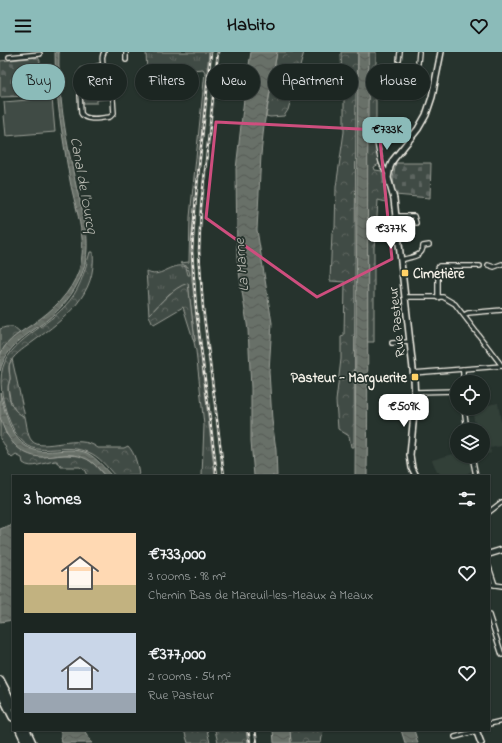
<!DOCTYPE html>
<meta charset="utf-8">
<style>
:root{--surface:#1c2622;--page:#29322f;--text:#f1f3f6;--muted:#a0a5a5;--line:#3a4340;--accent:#8bbbb9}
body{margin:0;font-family:"Indie Flower",sans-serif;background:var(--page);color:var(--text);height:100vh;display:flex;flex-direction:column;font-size:15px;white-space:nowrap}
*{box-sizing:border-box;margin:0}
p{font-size:13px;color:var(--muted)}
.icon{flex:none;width:22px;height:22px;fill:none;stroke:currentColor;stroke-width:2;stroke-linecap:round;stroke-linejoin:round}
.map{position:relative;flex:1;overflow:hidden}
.side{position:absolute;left:12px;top:423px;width:478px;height:256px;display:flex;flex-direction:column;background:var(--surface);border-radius:0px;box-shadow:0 1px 3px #0004,0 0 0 1px var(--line)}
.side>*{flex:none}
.banner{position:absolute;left:12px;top:12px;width:478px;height:36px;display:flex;gap:8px}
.controls{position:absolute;left:450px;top:323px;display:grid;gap:8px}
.controls a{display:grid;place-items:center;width:40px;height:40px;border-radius:50%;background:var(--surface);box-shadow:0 1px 3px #0004,0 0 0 1px var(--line);font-size:20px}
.price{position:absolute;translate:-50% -34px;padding:0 9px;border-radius:8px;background:#fff;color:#222;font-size:13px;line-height:26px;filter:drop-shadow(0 1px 2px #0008)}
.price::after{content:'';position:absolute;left:50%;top:24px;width:12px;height:9px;margin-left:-6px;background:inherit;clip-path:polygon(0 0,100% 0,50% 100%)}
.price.on{background:var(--accent);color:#111}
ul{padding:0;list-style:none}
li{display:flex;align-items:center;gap:12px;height:100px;padding:0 12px}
li span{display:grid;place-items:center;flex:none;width:112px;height:80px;border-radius:0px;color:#555}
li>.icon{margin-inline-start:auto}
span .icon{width:48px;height:48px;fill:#fffc;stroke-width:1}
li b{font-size:17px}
h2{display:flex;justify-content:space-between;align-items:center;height:48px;padding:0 12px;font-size:17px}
.pill{padding:0 14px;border-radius:18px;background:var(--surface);box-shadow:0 1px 3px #0004,0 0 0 1px var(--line);font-size:14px;line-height:36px}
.pill.on{background:var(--accent);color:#111}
header{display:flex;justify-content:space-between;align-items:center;height:52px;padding:0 12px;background:var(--accent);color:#111;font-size:18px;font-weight:800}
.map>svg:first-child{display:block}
.built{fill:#333f39}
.grass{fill:url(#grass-tufts);stroke:#9a9e96}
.forest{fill:url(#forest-crowns);stroke:#9a9e96}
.cemetery{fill:url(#cemetery-stones);stroke:#9a9e96}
.pitch{fill:#414b45;stroke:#9a9e96}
.water{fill:url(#water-waves);stroke:#9fa39b}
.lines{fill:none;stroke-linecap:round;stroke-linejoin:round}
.street-casing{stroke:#f4f1e8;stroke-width:6}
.secondary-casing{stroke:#f4f1e8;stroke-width:8}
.highway-casing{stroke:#f4f1e8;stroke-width:10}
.street{stroke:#26332d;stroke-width:3.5}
.secondary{stroke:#26332d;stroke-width:5}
.highway{stroke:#26332d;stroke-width:7}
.rail-casing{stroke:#f4f1e8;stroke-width:2.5}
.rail{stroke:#26332d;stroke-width:1;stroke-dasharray:3;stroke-linecap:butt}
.marked{fill:none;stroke:#ce4e7e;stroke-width:3;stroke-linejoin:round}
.poi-dot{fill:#ffd166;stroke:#26332d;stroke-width:1.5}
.labels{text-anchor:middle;stroke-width:3.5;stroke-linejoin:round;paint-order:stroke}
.poi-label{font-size:14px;font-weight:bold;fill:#f4f1e8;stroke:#26332d;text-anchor:start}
.street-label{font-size:14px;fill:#f4f1e8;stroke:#26332d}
.water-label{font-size:15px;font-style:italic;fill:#bcbdb5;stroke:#26332d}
</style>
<header><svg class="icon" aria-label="menu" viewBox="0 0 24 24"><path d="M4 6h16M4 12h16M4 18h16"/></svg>Habito<svg class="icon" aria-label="heart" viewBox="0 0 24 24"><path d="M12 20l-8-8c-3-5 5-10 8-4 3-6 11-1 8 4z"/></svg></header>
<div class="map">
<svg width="502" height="691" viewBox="0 0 502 691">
<defs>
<pattern id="grass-tufts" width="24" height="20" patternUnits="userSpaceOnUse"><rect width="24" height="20" fill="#414b45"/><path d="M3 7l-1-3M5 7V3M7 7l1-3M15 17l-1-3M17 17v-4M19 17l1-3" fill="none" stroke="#5d6560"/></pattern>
<pattern id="forest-crowns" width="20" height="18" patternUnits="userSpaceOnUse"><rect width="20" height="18" fill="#414b45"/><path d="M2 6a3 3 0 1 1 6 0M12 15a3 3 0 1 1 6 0" fill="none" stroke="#5d6560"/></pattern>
<pattern id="cemetery-stones" width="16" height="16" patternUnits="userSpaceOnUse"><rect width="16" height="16" fill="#414b45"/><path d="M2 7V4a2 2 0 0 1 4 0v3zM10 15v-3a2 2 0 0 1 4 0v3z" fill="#5d6560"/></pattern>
<pattern id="water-waves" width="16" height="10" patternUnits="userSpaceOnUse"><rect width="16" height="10" fill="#676f68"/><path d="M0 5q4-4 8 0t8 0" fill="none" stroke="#565a55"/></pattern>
</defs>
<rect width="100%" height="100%" fill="#26332d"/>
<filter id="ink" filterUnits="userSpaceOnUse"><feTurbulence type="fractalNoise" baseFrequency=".025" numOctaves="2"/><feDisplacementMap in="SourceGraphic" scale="8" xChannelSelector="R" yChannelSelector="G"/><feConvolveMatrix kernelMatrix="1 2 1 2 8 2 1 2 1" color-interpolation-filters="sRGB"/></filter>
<g filter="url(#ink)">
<g class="built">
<polygon points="209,0 220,0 202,177 201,214 204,246 225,424 215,424 192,228 191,191"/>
<polygon points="498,351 502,375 502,394 490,396 491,401 483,403 483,378 476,378 472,356 483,356 483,354"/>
<polygon points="457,401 457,404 470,404 473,418 464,424 440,424 439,420 437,420 432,408"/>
</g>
<g class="grass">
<path d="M 146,0 L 209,0 L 191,191 L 192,228 L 215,424 L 202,424 L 204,373 L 196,299 L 194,290 L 195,289 L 188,231 L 169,242 L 149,263 L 146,219 C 159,229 172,209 186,215 L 188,223 L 190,223 L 188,215 L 180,211 L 189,210 L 190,165 L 194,125 L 205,20 L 203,17 L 147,22 Z"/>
<polygon points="96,41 97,43 111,42 111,47 97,48 97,51 83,51 82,42"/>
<polygon points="12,307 25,365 17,361 11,352 8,335 10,327 9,313"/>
</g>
<g class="forest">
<polygon points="277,0 304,0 288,58 284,64 270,65 266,64"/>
<polygon points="341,0 358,0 357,35 356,35 354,395 351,395 349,384 338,377 336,349 341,307 341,285 344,284 345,230 330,229 332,181 335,176 336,135 344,80 344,48 342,34"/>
<polygon points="369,0 376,0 376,92 379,112 374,115 375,118 382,119 386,150 378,148 376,182 374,195 374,290 367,290 366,77"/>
<path d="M 90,200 L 93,200 C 97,243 65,266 34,289 C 26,295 16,301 11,309 C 7,314 10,321 10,327 C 9,330 8,333 8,336 C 9,350 12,359 25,365 C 27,372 27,384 32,389 C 42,401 79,380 98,396 L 124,396 L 128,394 C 135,401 138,414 139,424 L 115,424 C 107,415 99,404 88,400 C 71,393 54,399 37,397 C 12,393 1,350 1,328 C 1,292 43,278 64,255 C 80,239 84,221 90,200 Z"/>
<path d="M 188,231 L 195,289 L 194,290 L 183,255 L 154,272 L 152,271 L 149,263 C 161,251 172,236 188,231 Z"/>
<polygon points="6,275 13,275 20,281 6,293 0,302 0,277"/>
<path d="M 0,363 L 6,382 L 41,405 L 65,403 L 81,404 L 86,406 L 94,412 L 105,424 L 87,424 L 85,419 L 80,415 L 61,415 L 59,411 L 56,409 C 44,410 32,418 23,411 L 22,406 L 16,403 L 12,406 C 6,401 6,392 0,387 Z"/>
<polygon points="184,678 207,678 210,691 188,691"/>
<polygon points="215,678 246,678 248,691 218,691"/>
<polygon points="290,678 323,678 321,691 291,691"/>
</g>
<g class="cemetery">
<polygon points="38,5 40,9 36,44 0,45 0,9"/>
<polygon points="396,111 431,111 430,146 395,143 393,126"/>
</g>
<polygon class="pitch" points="52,46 55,80 6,84 4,63 5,62 4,50"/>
<g class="water">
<path d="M 55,0 L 59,0 C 58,33 63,67 69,100 C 72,112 74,125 77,138 C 85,167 93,195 81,224 C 74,242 61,257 46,269 C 27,283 6,294 0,319 C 0,314 0,305 1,301 C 7,287 23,279 34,271 C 53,258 71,241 79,218 C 89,186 74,155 69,123 C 62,82 55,42 55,0 Z"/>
<polygon points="251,0 277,0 264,73 261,103 257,178 272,271 269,319 272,368 276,398 277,424 254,424 251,389 251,336 248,278 237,207 236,117 245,38"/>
<path d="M 358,0 L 369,0 C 366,141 369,283 367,424 L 355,424 L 355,420 Z"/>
<path d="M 0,340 C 6,363 11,393 38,399 C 44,400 50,399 56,399 C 67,398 77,397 87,401 C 97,406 104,416 112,424 L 105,424 C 99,417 93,409 84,406 C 70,399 56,405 41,405 C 19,404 5,385 0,365 C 0,357 0,348 0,340 Z"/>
<polygon points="13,472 13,568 0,570 0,477"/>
<polygon points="60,678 84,678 92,691 62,691"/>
<polygon points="273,678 290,678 291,691 274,691"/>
<polygon points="401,678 414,678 418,691 405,691"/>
</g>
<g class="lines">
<g class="street-casing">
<g id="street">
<polyline points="126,0 126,8"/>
<polyline points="9,5 40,2"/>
<polyline points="399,8 400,0"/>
<polyline points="418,11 419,0"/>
<path d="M 103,13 L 83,18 L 79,23 L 81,61 C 85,70 102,66 110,65 L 114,61 C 113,50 113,39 111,29 C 109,19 98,11 104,0"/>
<path d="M 377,91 C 379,99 380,116 388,121"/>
<polyline points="396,164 414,164 416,171"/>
<path d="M 401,208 C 410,205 423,205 423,194 L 429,193"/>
<polyline points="488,213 494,215 502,212"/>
<polyline points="405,245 443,245 455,252 502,314"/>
<polyline points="438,246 438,216 439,214 480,214"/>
<polyline points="464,263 468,261 502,258"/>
<polyline points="392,291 410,290"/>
<polyline points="413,321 502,314"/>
<polyline points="463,330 463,317"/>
<polyline points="415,340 457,339"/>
<polyline points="464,356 467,378"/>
<polyline points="472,404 476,424"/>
<polyline points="489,460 502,450"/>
<polyline points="489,515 495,533"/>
<polyline points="489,532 502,534"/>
<polyline points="489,563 502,603"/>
<polyline points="489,672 502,669"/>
<polyline points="455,685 477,679"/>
</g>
</g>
<g class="secondary-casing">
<g id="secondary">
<polyline points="416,424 412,416 410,403 415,351 414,326 394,147 388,126 390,115 393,108 418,77 426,63 432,45 441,0"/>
<polyline points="489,502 502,498"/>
<polyline points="476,678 481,691"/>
</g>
</g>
<g class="highway-casing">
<g id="highway">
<polyline points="0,628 13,653"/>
<polyline points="0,639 13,665"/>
<polyline points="20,678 26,691"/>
<polyline points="26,678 32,691"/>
</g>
</g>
<use href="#street" class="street"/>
<use href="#secondary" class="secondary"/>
<use href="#highway" class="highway"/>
<g class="rail-casing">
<g id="rail">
<polyline points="211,0 196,144 192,199 196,256 217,424"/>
<polyline points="218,0 201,155 199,199 203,256 224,424"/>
<polyline points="248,678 250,691"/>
<polyline points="255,678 257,691"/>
</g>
</g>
<use href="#rail" class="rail"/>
</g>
</g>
<path class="marked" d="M 216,70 L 379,78 L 392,207 L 317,245 L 206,166 Z"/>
<g class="poi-dot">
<rect x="401" y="217" width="8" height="8" rx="2"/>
<rect x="411" y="321" width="8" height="8" rx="2"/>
</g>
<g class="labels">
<g class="poi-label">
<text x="413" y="226">Cimetière</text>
<text x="407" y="330" text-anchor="end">Pasteur - Marguerite</text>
</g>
<g class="street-label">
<text transform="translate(396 270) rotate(-96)" y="5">Rue Pasteur</text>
</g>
<g class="water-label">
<text transform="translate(84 133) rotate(80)" y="5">Canal de l'Ourcq</text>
<text transform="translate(241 213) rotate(-95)" y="5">La Marne</text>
</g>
</g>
</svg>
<div class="controls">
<a><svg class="icon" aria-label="locate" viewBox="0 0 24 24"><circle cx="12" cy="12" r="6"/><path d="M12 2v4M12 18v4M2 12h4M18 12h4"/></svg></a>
<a><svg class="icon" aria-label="layers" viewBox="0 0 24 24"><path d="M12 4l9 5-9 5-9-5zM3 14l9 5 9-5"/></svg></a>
</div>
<b class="price on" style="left:387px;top:99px">€733K</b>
<b class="price" style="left:391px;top:198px">€377K</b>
<b class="price" style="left:404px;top:376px">€509K</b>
<div class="banner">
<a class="pill on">Buy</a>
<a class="pill">Rent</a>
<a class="pill">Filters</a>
<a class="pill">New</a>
<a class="pill">Apartment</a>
<a class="pill">House</a>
</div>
<section class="side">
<h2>3 homes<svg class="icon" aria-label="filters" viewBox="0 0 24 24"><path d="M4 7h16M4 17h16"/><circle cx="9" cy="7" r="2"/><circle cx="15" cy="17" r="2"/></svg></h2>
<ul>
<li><span style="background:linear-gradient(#ffd9b3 65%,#c2b280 0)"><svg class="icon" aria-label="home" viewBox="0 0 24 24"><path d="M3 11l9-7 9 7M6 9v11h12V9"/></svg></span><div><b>€733,000</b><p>3 rooms · 98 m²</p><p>Chemin Bas de Mareuil-les-Meaux à Meaux</p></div><svg class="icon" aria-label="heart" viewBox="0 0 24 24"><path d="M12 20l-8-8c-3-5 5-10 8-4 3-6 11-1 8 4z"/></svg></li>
<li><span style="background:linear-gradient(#c9d6e8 75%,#9aa5b1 0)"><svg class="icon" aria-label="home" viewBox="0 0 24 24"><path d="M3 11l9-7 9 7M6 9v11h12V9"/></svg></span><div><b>€377,000</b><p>2 rooms · 54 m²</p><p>Rue Pasteur</p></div><svg class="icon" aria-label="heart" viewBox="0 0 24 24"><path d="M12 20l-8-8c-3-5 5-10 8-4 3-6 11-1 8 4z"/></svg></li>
</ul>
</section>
</div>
